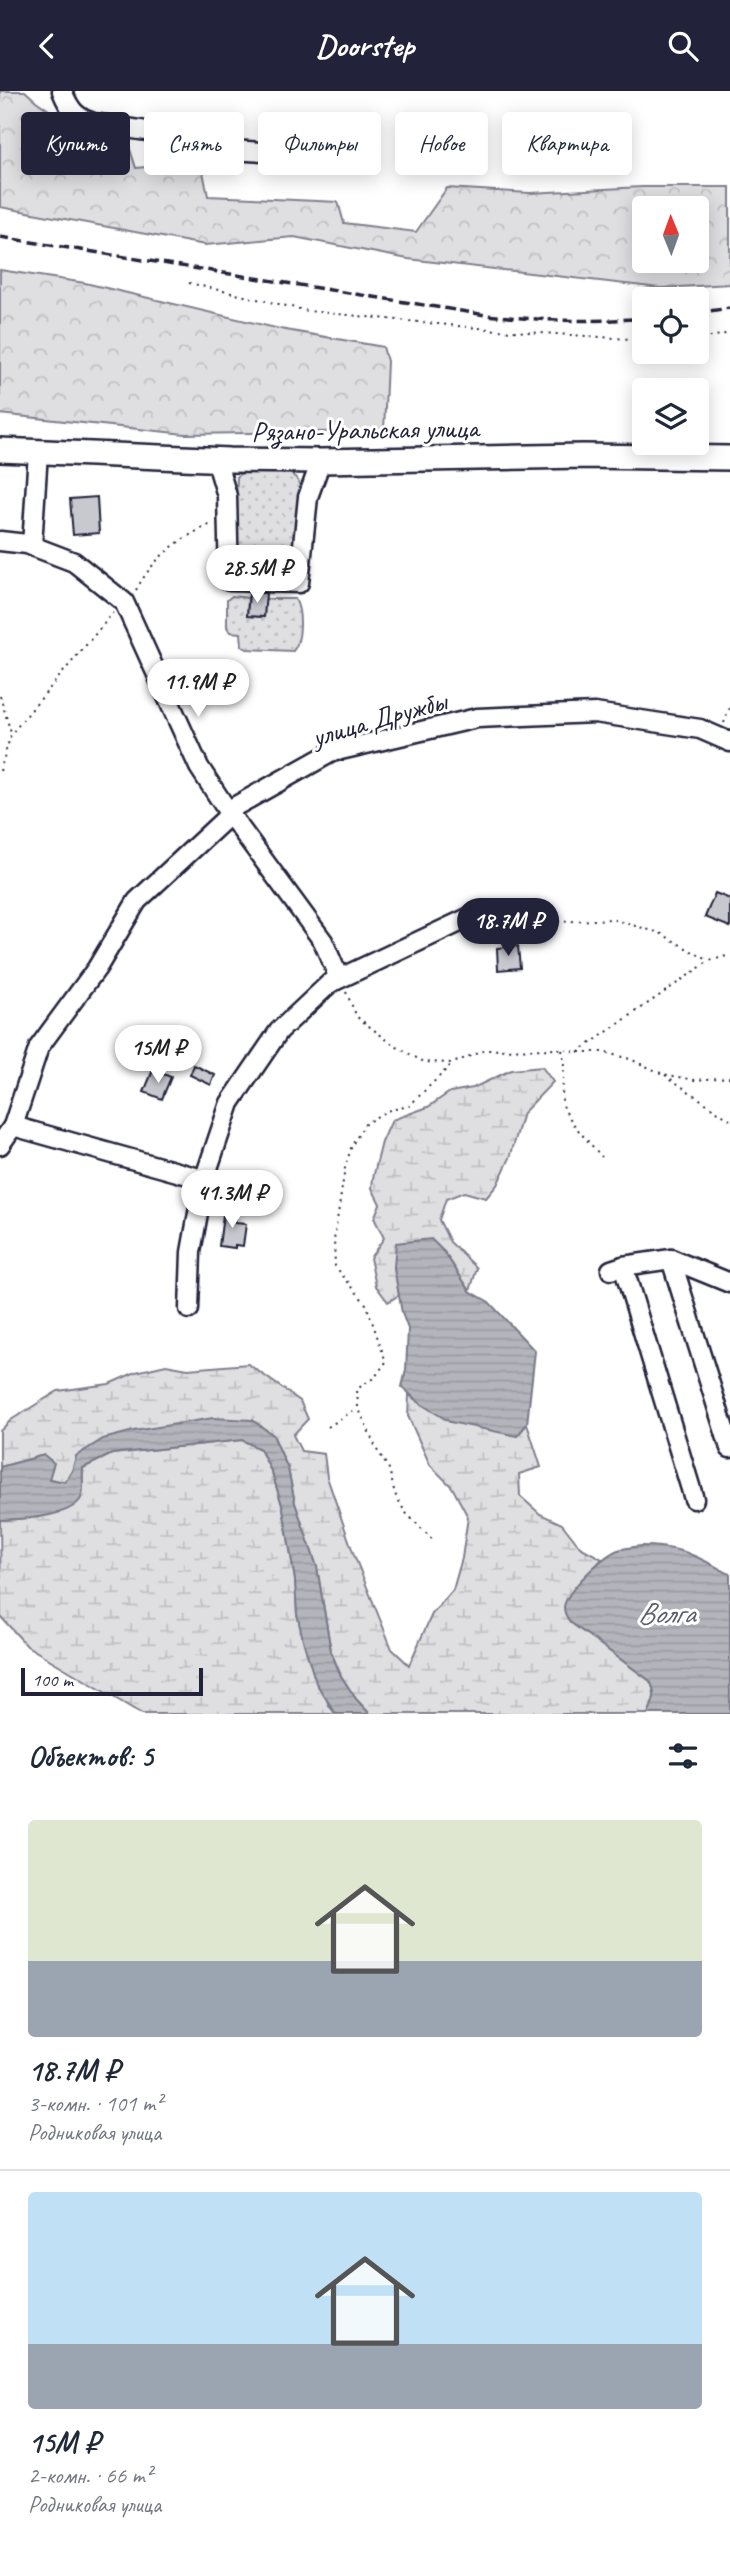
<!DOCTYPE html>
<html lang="ru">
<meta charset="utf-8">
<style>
:root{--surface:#fff;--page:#f2f2f3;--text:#1f2937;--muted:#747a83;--line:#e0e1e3;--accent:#22223b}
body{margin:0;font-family:Caveat,sans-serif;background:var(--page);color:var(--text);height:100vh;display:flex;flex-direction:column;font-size:26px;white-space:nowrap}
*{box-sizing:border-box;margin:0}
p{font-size:23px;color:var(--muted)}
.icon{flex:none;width:38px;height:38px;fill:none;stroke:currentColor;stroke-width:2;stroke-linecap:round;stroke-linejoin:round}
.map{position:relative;height:1623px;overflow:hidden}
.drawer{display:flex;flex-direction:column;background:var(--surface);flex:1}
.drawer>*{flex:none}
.banner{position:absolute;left:21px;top:21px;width:690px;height:63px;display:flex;gap:14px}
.needle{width:46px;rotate:359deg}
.controls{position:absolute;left:632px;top:105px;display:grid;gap:14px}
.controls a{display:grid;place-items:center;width:77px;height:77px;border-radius:7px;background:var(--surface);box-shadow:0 4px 18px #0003;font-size:35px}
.scale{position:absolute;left:21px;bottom:18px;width:182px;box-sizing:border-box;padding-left:7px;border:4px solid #22223b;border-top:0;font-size:19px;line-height:24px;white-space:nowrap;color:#22223b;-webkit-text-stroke:5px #fff;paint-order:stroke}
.price{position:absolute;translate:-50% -60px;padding:0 16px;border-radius:24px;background:#fff;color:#222;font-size:23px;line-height:46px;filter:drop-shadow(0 2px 4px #0008)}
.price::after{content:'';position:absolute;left:50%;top:42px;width:21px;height:16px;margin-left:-10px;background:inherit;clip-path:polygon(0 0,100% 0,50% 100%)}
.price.on{background:var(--accent);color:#fff}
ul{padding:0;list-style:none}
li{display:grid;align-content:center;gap:14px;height:371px;padding:0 28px}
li+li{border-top:2px solid var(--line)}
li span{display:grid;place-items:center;height:217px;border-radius:7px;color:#555}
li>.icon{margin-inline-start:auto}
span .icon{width:126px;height:126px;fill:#fffc;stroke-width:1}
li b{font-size:30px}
h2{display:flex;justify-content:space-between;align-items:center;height:84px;padding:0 28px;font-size:30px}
.chip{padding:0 24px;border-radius:7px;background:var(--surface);box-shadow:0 4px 18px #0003;font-size:24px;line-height:63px}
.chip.on{background:var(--accent);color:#fff}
header{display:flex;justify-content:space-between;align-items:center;height:91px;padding:0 28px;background:var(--accent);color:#fff;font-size:32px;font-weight:700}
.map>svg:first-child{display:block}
.grass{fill:url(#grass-dots);stroke:#80808e;stroke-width:2}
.forest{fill:url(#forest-crowns);stroke:#80808e;stroke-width:2;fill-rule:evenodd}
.wetland{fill:url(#wetland-marsh);stroke:#80808e;stroke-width:2}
.water{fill:url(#water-rules);stroke:#7a7a88;stroke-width:2}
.building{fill:#c8c8cf;stroke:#22223b;stroke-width:2}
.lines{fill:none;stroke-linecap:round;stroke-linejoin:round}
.minor-casing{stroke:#22223b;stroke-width:23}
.major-casing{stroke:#22223b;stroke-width:28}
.path{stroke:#22223b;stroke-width:2;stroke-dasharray:2 5;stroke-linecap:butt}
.minor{stroke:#fff;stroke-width:18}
.major{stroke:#fff;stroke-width:23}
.rail{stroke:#22223b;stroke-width:3.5;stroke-dasharray:10 5;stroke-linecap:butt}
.labels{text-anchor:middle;stroke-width:6;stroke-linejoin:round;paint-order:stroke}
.street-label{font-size:28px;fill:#22223b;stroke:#fff}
.water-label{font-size:30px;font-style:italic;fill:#5c5c6f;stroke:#fff}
</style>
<header><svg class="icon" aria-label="back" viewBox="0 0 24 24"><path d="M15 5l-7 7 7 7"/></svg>Doorstep<svg class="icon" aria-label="search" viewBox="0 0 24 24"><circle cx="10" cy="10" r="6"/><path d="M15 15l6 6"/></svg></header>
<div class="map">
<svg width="730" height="1623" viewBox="0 0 730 1623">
<defs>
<pattern id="grass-dots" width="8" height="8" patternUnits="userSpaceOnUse" patternTransform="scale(1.75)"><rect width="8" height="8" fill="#dfdfe2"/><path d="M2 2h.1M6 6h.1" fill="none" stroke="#bfbfc3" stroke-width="1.8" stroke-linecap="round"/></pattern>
<pattern id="forest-crowns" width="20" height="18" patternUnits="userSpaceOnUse" patternTransform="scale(1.75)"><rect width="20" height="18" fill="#dfdfe2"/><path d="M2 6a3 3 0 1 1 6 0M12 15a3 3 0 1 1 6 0" fill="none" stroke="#bfbfc3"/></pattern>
<pattern id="wetland-marsh" width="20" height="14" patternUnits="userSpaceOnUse" patternTransform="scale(1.75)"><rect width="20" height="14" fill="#dfdfe2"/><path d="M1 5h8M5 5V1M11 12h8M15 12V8" fill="none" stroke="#bfbfc3"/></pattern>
<pattern id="water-rules" width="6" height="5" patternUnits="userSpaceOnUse" patternTransform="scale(1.75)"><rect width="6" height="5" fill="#b4b4bc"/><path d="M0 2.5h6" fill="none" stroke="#9a9aa2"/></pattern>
</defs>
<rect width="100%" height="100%" fill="#fff"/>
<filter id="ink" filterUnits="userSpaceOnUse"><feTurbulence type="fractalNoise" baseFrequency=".0143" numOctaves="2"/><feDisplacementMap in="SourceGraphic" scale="14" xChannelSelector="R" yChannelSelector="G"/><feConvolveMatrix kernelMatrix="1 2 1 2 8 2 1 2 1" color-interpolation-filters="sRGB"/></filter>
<g filter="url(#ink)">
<g class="grass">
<polygon points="244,381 290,382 297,388 301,395 295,476 291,483 246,485 238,479 234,471 237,385"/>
<path d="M 232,505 L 248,507 L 247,525 L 264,526 L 265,508 L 295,508 C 302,520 302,550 293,560 L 247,558 L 242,555 L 241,542 L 230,541 L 227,536 L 227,509 Z"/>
</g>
<g class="forest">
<path d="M 0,0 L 25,0 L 36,10 L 83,43 L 127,49 L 136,77 L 157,75 L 199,61 L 208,105 L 338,111 L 344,132 L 416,141 L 447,97 L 530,102 L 642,96 L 730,96 L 730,193 L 660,197 L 408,168 L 294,146 L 205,154 L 0,116 ZM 644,117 L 696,117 L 696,170 L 644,170 Z"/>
<polygon points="0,179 85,192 280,238 383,256 387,270 384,340 185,343 0,323"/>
</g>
<g class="wetland">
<polygon points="542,976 553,991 523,1022 510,1067 497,1094 486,1107 464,1101 446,1108 439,1129 450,1151 477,1177 470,1200 444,1161 394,1176 399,1204 388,1211 376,1195 370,1167 384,1147 374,1127 380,1113 372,1097 373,1087 382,1051 392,1029 428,1016 450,1001 473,997 511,979"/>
<path d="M 248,1273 L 300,1310 L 308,1328 L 293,1344 L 301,1360 L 324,1363 L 327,1386 L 354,1464 L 392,1558 L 409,1574 L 432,1523 L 453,1499 L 462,1467 L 468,1426 L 452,1396 L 430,1374 L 408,1325 L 409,1304 L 421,1313 L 517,1345 L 527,1333 L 541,1376 L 519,1383 L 520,1405 L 540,1423 L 562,1433 L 580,1456 L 602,1468 L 569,1505 L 570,1531 L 650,1590 C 657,1603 654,1610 648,1623 L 370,1623 L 356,1608 L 341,1585 L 331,1561 L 317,1476 L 295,1412 L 288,1378 L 273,1344 L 252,1329 L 134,1340 L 72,1380 L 65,1391 L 49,1388 L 44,1364 L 0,1376 L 0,1340 L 11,1329 L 58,1300 L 109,1293 L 136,1281 L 166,1274 L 188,1278 Z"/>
<polygon points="242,1349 260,1358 272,1382 283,1417 289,1451 295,1489 297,1523 329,1615 336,1623 142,1623 27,1555 1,1526 0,1429 40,1426 82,1405 83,1377 112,1363"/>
</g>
<g class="water">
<polygon points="431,1148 444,1161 470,1200 489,1211 535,1260 527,1333 517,1345 450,1331 421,1313 402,1296 406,1279 408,1238 402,1222 394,1176 396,1152"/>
<path d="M 213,1327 L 252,1329 L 273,1344 L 288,1378 L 295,1412 L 317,1476 L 331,1561 L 341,1585 L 356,1608 L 370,1623 L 336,1623 L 316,1592 L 304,1553 L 297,1523 L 295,1489 L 283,1417 L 272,1382 L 260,1358 L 242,1349 L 112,1363 L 83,1377 C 82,1385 84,1397 82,1405 C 74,1427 20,1428 0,1429 L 0,1376 L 44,1364 L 54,1372 L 49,1388 L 65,1391 L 72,1380 L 76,1365 L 103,1348 L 134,1340 Z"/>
<path d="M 641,1455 C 682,1455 695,1465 730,1483 L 730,1623 L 648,1623 C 654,1610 657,1603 650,1590 L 570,1531 C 567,1527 564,1522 564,1516 C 566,1500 603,1465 618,1459 C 625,1457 633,1456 641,1455 Z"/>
</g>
<g class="building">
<polygon points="97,406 99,442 73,444 70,408"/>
<polygon points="249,502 266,502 264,526 247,525"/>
<polygon points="715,802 730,808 730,836 705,826"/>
<polygon points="518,855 520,877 498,879 497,857"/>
<polygon points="194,974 215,984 211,994 190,984"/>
<polygon points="153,979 171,986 162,1008 144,1001"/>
<polygon points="224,1117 237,1119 235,1132 246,1133 243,1155 235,1154 235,1157 219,1155"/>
</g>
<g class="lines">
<g class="minor-casing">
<g id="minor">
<path d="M 62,0 C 69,17 75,27 94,32 L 205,49 L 231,59 L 360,67"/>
<polyline points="216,368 227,405 229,490 299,492 308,406 321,370"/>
<polyline points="0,450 27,453 74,471 124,511 199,676 229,722 323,850 339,887"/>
<polyline points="32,455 38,361"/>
<polyline points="13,1035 256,1103"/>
<polyline points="0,1054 13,1035 39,956 97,877 137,810 224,729 234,716 332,661 477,627 595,622 700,638 730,651"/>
<polyline points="671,1168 730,1357"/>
<polyline points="623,1175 694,1408"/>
<polyline points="611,1179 623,1175 671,1168 730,1192"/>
<polyline points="189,1218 191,1161 204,1089 230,1012 279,940 330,892 481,821"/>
</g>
</g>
<g class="major-casing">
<polyline id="major" points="0,359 229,369 321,370 583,365 730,367"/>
</g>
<g class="path">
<polyline points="189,192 308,220 498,239 644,249"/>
<polyline points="696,249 730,242"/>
<path d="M 136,499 C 155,465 176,450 211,433"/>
<polyline points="0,605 11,642"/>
<polyline points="724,632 730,617"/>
<polyline points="0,680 11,643 113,522"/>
<polyline points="488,835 611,828 660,842 709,870"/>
<polyline points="346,901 357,926 395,955 424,971 453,972 485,959 562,958 577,961 603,961 630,968 663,983 695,989 730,986"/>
<path d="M 562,959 C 566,976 562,990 562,1008 C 562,1025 591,1053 602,1066"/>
<polyline points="578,961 709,870 730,864"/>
<polyline points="665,984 730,1029"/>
<polyline points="328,1336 357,1317"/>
<polyline points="432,1448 405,1421 395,1403 389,1378 377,1359 358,1316 357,1298 375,1286 386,1271 366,1213 335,1175 334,1149 345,1077 352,1054 365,1033 386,1020 409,1015 453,972"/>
</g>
<use href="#minor" class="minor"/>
<use href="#major" class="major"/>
<g class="rail">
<path d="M 0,146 L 486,224 C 539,229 591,232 644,227"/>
<polyline points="696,222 730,217"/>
</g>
</g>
</g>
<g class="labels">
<g class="street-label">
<text transform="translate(365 338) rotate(-1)" y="10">Рязано-Уральская улица</text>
<text transform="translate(379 627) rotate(-16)" y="10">улица Дружбы</text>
</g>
<g class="water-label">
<text x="666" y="1532">Волга</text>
</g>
</g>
</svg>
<div class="controls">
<a><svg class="needle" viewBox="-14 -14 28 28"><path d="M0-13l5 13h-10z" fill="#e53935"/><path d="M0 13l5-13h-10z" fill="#747a83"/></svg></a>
<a><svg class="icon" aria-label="locate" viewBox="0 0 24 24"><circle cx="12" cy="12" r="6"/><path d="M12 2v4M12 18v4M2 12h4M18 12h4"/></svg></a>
<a><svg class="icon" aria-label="layers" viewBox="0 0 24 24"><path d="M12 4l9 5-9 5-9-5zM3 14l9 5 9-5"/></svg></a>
</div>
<div class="scale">100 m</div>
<b class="price" style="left:257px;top:514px">28.5M ₽</b>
<b class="price" style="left:198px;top:628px">11.9M ₽</b>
<b class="price on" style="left:508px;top:867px">18.7M ₽</b>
<b class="price" style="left:158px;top:994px">15M ₽</b>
<b class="price" style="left:232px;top:1139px">41.3M ₽</b>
<div class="banner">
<a class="chip on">Купить</a>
<a class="chip">Снять</a>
<a class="chip">Фильтры</a>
<a class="chip">Новое</a>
<a class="chip">Квартира</a>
</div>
</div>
<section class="drawer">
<h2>Объектов: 5<svg class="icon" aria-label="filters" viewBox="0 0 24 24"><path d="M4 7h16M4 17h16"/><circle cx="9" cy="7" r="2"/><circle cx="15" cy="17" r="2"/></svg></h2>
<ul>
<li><span style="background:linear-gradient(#dfe7d0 65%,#9aa5b1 0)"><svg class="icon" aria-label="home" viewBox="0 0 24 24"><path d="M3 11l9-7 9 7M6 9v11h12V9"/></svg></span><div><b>18.7M ₽</b><p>3-комн. · 101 m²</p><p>Родниковая улица</p></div></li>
<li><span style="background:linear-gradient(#bfe0f5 70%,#9aa5b1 0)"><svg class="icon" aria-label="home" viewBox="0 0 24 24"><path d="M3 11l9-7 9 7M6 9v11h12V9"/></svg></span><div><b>15M ₽</b><p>2-комн. · 66 m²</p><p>Родниковая улица</p></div></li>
</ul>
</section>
